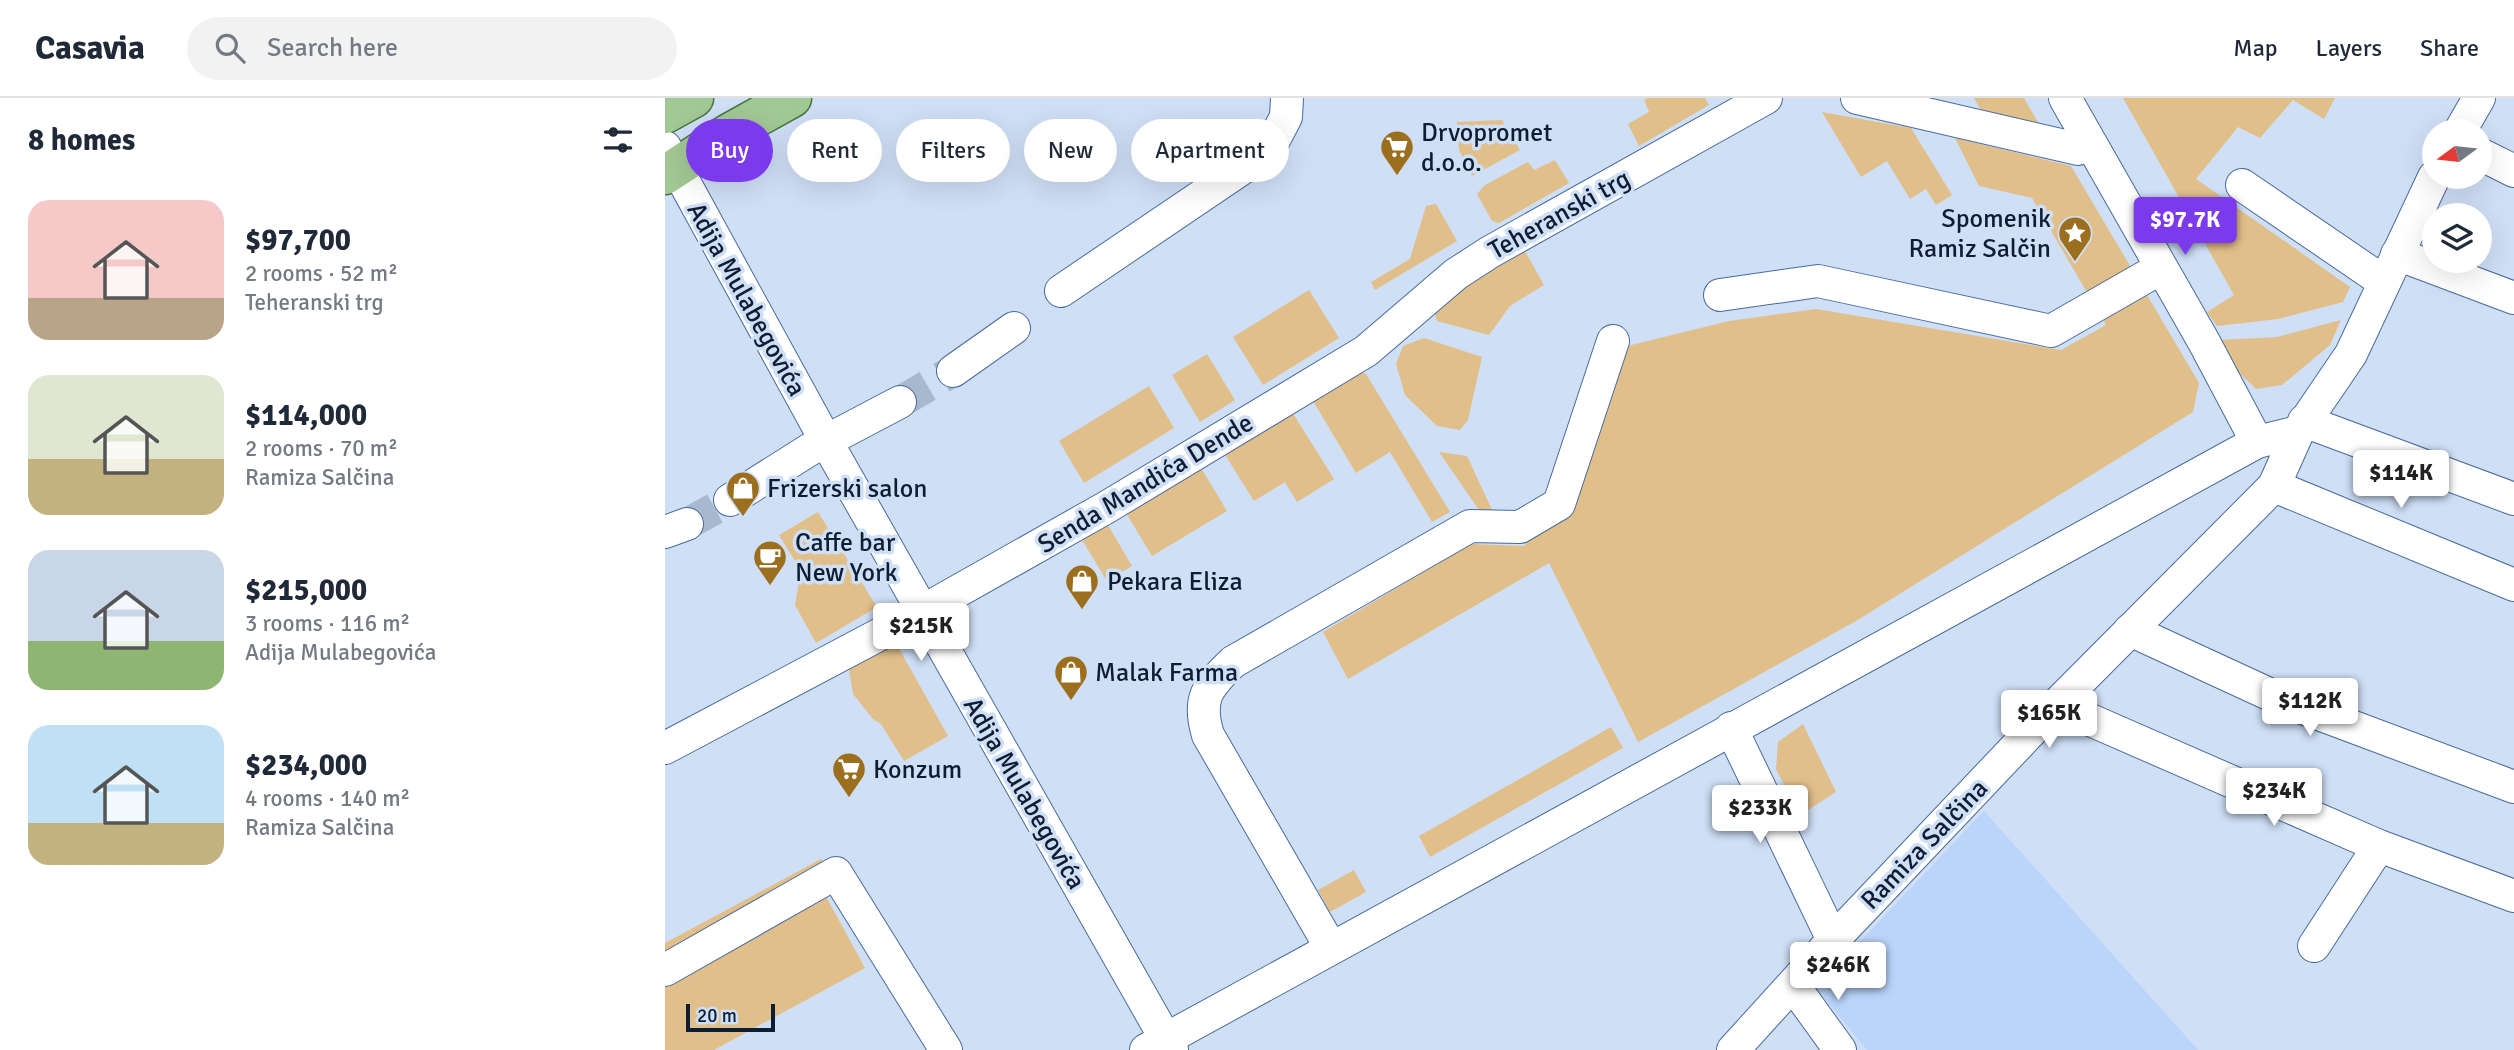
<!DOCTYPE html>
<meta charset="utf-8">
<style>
:root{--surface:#fff;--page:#f2f2f3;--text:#1f2937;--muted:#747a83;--line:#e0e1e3;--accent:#7c3aed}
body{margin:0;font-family:Signika,sans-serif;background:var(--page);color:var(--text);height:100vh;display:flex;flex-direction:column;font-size:26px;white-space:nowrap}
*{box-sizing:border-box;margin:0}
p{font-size:23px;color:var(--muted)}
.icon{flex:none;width:38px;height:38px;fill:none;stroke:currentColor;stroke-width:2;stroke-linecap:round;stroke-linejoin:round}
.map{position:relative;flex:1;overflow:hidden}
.side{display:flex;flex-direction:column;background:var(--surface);width:665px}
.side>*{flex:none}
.guide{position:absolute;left:21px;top:21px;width:665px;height:63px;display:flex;gap:14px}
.needle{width:46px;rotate:255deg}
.fabs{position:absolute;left:1757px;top:21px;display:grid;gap:14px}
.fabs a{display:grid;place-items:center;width:70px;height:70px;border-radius:50%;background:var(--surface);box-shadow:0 7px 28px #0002;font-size:35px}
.scale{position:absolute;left:21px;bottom:18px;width:89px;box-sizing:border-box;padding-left:7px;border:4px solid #0e1d31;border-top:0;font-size:19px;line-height:24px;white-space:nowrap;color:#0e1d31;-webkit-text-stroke:5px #cfdff6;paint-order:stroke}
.price{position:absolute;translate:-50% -60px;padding:0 16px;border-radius:7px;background:#fff;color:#222;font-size:23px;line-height:46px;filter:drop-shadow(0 2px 4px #0008)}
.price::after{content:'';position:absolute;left:50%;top:42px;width:21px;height:16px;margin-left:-10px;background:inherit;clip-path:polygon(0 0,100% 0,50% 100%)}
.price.current{background:var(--accent);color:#fff}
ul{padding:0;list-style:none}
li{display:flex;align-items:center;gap:21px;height:175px;padding:0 28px}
li span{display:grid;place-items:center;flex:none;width:196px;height:140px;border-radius:21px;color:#555}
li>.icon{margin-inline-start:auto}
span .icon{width:84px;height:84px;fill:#fffc;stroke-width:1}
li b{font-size:30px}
h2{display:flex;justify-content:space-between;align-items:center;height:84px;padding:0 28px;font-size:30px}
.tag{padding:0 24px;border-radius:32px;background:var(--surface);box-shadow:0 7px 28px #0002;font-size:24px;line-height:63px}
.tag.current{background:var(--accent);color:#fff}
header{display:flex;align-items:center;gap:42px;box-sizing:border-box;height:98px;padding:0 35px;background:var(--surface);border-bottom:2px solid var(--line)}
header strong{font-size:33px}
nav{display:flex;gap:38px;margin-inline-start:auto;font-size:24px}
.search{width:490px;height:63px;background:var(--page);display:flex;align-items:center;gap:18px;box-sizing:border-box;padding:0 24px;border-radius:38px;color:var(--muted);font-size:26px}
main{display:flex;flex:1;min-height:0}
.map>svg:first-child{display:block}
.built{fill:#bad4fa}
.green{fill:#e1bf8a}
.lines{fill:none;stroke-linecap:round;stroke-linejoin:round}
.minor-tunnel{stroke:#a8b8cf;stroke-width:32;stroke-dasharray:32 16;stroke-linecap:butt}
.minor-casing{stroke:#486b9d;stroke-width:34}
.major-casing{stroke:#467443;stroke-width:41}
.minor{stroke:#fff;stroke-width:32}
.major{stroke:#a2c894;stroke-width:38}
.labels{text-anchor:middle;stroke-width:7;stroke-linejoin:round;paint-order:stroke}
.poi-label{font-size:26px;fill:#0e1d31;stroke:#cfdff6;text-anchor:start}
.street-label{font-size:26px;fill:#0e1d31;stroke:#cfdff6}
</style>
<header>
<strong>Casavia</strong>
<div class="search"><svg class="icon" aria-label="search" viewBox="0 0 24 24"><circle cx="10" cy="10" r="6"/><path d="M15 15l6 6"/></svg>Search here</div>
<nav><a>Map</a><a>Layers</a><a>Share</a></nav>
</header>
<main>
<section class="side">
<h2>8 homes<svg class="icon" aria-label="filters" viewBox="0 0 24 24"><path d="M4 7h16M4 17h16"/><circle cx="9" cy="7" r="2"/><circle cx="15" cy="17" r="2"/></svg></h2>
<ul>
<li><span style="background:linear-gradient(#f6c9c9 70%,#b9a48a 0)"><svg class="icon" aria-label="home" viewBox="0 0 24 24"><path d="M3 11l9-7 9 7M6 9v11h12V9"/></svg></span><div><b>$97,700</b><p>2 rooms · 52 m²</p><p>Teheranski trg</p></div></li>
<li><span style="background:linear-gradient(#dfe7d0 60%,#c2b280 0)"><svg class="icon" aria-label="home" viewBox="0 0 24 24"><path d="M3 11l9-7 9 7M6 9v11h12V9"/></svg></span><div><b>$114,000</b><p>2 rooms · 70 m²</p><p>Ramiza Salčina</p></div></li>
<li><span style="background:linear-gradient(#c9d6e8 65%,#8fb573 0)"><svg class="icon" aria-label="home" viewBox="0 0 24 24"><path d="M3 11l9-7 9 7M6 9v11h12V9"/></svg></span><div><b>$215,000</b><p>3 rooms · 116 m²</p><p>Adija Mulabegovića</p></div></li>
<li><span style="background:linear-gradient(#bfe0f5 70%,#c2b280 0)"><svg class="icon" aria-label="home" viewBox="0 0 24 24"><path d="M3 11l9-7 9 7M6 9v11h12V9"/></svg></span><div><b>$234,000</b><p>4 rooms · 140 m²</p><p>Ramiza Salčina</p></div></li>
</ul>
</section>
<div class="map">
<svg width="1849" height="952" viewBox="0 0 1849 952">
<rect width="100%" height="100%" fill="#cfdff6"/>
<polygon class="built" points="1319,713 1533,952 1202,952 1151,890"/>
<g class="green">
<polygon points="983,0 1040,0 1044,7 974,48 963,26 984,14 979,2"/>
<polygon points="1309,0 1359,0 1375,28 1320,19"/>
<polygon points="1458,0 1670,0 1659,21 1628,2 1595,40 1573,29 1531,81 1685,189 1678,204 1613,221 1552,228 1542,214 1569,197"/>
<polygon points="1157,14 1246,30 1287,97 1271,107 1261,91 1245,101 1222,63 1196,79"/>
<polygon points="837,22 855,52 807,78 794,52 792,24"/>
<polygon points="1290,40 1406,68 1534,285 1528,314 1191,523 973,644 884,465 683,581 658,534 806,446 859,448 908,396 954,250 1064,223 1151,211 1396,252 1441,227 1367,100 1314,88"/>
<polygon points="890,62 904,85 834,125 827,123 812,96 820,87 863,64 869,72"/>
<polygon points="771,106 792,143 710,192 706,184 745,161 761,108"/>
<polygon points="847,150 861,155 879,187 845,208 824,237 772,223 769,212"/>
<polygon points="644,192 674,240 598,287 568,239"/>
<polygon points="1676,222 1665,247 1617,287 1591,291 1569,270 1555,242 1612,239"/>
<polygon points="759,240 817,259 803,322 795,332 772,328 740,297 731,266 738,248"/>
<polygon points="542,256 570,302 535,324 507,277"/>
<polygon points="689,271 701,276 785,414 767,424 725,354 691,375 645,298"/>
<polygon points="484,288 509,330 419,385 394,343"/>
<polygon points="624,309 669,381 632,404 620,384 589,403 557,352"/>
<polygon points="774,354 802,358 828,414 816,415"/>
<polygon points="533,365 562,413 487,458 458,410"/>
<polygon points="153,414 212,509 151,545 130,507 136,473 114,437"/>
<polygon points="440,422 467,468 442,483 414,437"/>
<polygon points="227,538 283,638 239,663 216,626 208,621 188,596 183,565"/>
<polygon points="1138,626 1171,694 1135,717 1111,671 1113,644"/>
<polygon points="946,629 958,650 765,759 754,738"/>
<polygon points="156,761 163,773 0,860 0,845"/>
<polygon points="689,772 701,794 665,814 653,792"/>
<polygon points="158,793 200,870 49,952 0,952 0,883"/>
</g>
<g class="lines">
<g class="minor-tunnel">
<polyline points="235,304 288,273"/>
<polyline points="22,426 65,402"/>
</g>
<g class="minor-casing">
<g id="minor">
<polyline points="1192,0 1413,51"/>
<polyline points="1400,0 1539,244 1592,344"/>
<polyline points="1795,33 1814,0"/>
<polyline points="0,49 161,343 507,952"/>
<polyline points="1815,56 1849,73"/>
<polyline points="1769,79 1686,256 1633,334 1609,388 1849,487"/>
<polyline points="1577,87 1719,184"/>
<polyline points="1732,156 1849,200"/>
<polyline points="396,193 603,53 621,19 622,0"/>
<polyline points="1055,197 1153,183 1386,233 1496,170"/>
<polyline points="288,273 349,230"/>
<polyline points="1639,323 1849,401"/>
<polyline points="65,402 144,352 235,304"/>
<polyline points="0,434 22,426"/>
<polyline points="1465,532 1619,603 1849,689"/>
<polyline points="1391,607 1714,748 1849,798"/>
<polyline points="1066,630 1168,842"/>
<polyline points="0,650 240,523 442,409 701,253 791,176 825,154 1101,0"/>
<polyline points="1649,848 1714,748"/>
<path d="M 666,850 L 543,637 C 532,601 542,589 568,564 L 805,428 L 855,429 L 894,406 L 948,243"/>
<polyline points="0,872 171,775 281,952"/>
<polyline points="1128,887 1175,952"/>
<polyline points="481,952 1592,344 1633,334"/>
<polyline points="1068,952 1168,842 1391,607 1609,388"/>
</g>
</g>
<g class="major-casing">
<g id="major">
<polyline points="0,16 29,0"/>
<polyline points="0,77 64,35 127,0"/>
</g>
</g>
<use href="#minor" class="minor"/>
<use href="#major" class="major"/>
</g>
<defs>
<g id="supermarket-pin" transform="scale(1.75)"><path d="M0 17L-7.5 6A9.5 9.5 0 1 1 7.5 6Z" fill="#9b6f1e" stroke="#cfdff6"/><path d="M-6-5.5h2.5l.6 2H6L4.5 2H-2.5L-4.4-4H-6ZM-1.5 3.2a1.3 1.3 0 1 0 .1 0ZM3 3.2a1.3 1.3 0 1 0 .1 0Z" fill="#fff"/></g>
<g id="sight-pin" transform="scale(1.75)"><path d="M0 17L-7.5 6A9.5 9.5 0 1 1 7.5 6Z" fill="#9b6f1e" stroke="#cfdff6"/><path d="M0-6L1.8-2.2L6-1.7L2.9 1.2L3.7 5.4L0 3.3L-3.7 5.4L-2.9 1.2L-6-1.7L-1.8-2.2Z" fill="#fff"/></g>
<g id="shop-pin" transform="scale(1.75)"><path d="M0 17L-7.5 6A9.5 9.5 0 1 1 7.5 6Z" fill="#9b6f1e" stroke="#cfdff6"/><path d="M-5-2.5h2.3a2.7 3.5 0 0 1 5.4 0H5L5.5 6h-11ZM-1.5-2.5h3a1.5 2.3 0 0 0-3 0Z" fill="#fff"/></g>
<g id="cafe-pin" transform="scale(1.75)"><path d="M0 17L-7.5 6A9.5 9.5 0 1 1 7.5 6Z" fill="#9b6f1e" stroke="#cfdff6"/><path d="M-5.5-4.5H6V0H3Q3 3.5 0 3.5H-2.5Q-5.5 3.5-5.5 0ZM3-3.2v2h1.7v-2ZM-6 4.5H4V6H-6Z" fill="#fff"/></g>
</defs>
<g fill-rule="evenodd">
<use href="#supermarket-pin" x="732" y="49"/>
<use href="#sight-pin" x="1410" y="135"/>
<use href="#shop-pin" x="78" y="390"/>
<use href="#cafe-pin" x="105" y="459"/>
<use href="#shop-pin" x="417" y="483"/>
<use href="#shop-pin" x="406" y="574"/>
<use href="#supermarket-pin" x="184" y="671"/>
</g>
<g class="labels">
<g class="poi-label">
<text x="756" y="43">Drvopromet<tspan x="756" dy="30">d.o.o.</tspan></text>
<text x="1386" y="129" text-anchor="end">Spomenik<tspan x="1386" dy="30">Ramiz Salčin</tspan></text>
<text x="102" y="399">Frizerski salon</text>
<text x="130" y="453">Caffe bar<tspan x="130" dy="30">New York</tspan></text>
<text x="442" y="492">Pekara Eliza</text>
<text x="430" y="583">Malak Farma</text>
<text x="208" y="680">Konzum</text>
</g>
<g class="street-label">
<text transform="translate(894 116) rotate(-29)" y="9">Teheranski trg</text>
<text transform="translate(82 201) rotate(61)" y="9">Adija Mulabegovića</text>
<text transform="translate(480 385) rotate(-31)" y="9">Senda Mandića Dende</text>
<text transform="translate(360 695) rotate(60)" y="9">Adija Mulabegovića</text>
<text transform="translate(1259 746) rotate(-46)" y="9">Ramiza Salčina</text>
</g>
</g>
</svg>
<div class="fabs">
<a><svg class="needle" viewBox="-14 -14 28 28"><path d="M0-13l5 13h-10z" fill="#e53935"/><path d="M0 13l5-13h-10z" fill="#747a83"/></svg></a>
<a><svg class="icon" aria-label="layers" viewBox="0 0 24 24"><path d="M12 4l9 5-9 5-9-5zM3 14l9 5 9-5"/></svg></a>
</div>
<div class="scale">20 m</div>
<b class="price current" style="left:1520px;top:159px">$97.7K</b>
<b class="price" style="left:1736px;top:412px">$114K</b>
<b class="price" style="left:256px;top:565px">$215K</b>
<b class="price" style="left:1645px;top:640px">$112K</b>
<b class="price" style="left:1384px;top:652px">$165K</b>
<b class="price" style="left:1609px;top:730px">$234K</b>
<b class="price" style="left:1095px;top:747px">$233K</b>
<b class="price" style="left:1173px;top:904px">$246K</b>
<div class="guide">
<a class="tag current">Buy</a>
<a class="tag">Rent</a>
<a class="tag">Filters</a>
<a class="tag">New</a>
<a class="tag">Apartment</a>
</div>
</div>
</main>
